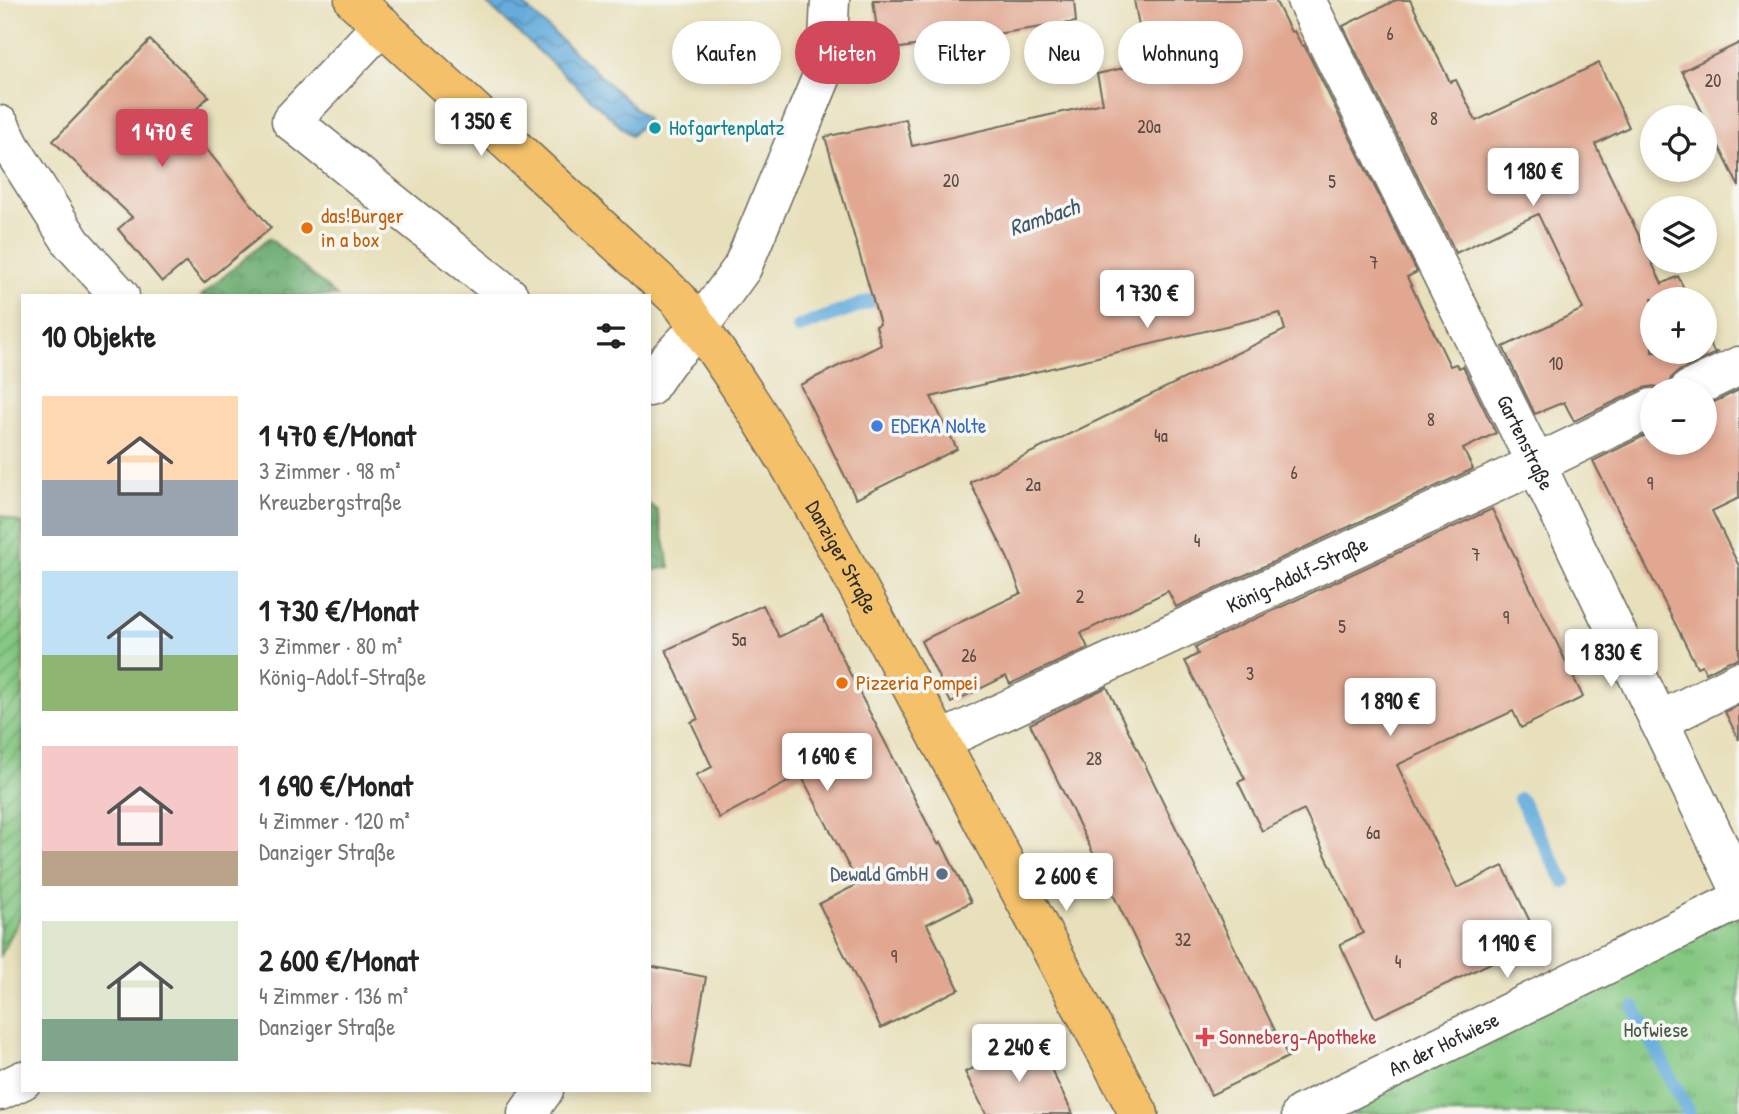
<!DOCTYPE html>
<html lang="de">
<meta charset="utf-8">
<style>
:root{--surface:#fff;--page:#f2f2f2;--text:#222;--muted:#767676;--accent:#d1495b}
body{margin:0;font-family:"Patrick Hand",sans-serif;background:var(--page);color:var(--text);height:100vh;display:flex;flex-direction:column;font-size:26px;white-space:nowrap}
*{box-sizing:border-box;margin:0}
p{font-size:23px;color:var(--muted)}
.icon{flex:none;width:38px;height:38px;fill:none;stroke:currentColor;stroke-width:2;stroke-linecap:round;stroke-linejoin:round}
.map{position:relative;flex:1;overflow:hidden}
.panel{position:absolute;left:21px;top:294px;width:630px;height:798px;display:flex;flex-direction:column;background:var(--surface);border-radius:0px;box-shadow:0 4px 10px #0003}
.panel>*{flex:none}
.guide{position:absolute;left:672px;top:21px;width:665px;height:63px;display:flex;gap:14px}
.controls{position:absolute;left:1640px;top:105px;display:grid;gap:14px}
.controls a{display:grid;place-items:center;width:77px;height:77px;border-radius:50%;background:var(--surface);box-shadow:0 4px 10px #0003;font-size:35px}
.price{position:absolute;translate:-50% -60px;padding:0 16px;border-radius:7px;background:#fff;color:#222;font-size:23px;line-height:46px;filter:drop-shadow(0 2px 4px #0008)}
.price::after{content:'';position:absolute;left:50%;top:42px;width:21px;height:16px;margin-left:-10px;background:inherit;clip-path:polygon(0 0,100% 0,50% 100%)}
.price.active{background:var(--accent);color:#fff}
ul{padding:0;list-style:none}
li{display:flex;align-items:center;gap:21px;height:175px;padding:0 21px}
li span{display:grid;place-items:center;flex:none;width:196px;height:140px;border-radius:0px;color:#555}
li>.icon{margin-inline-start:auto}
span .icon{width:84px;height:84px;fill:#fffc;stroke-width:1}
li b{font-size:30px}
h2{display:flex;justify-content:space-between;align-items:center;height:84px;padding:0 21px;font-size:30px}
.pill{padding:0 24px;border-radius:32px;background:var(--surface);box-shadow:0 4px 10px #0003;font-size:24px;line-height:63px}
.pill.active{background:var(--accent);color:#fff}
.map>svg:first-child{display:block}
.grass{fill:url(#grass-tufts);stroke:#587a56;stroke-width:2}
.forest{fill:url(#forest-crowns);stroke:#4c6c4e;stroke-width:2}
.garden{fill:url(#garden-furrows);stroke:#587a56;stroke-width:2}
.water{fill:url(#water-waves);stroke:#486c84;stroke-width:2}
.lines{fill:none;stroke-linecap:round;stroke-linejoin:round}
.stream{stroke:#65acdc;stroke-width:14}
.building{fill:#e1a791}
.minor-casing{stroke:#6d6a5d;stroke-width:41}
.major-casing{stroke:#6d6a5d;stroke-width:41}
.minor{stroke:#fff;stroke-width:38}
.major{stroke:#f4c16a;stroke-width:38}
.culture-dot{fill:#0f9aa8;stroke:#f6f6f2;stroke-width:2.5}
.food-dot{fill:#e8710a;stroke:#f6f6f2;stroke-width:2.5}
.shop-dot{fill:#3f7fe0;stroke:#f6f6f2;stroke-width:2.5}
.service-dot{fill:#5c6f8a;stroke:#f6f6f2;stroke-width:2.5}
.health-dot{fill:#e0444e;stroke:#f6f6f2;stroke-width:2.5}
.labels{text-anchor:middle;stroke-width:7;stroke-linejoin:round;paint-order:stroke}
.number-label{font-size:18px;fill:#584a44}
.culture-label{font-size:21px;fill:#0d838f;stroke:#f6f6f2;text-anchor:start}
.food-label{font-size:21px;fill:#c56008;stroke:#f6f6f2;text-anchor:start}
.shop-label{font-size:21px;fill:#366cbe;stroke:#f6f6f2;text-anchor:start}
.street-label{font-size:21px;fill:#2b2b2b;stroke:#f6f6f2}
.service-label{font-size:21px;fill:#4e5e75;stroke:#f6f6f2;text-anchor:end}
.park-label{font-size:21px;fill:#465a45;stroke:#f6f6f2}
.health-label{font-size:21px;fill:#be3a42;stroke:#f6f6f2;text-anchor:start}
.water-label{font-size:23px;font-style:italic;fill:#3f5869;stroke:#f6f6f2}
</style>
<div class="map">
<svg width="1739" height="1114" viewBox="0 0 1739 1114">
<defs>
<pattern id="grass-tufts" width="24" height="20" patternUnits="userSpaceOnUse" patternTransform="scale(1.75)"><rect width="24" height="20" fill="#85c882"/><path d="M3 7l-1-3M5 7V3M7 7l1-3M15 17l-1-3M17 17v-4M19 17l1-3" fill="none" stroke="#6da36b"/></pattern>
<pattern id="forest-crowns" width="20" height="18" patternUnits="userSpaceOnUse" patternTransform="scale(1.75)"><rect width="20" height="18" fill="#6cac70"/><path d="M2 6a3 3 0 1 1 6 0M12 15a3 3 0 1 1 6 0" fill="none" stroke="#598c5c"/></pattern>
<pattern id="garden-furrows" width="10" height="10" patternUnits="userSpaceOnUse" patternTransform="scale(1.75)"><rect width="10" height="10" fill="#85c882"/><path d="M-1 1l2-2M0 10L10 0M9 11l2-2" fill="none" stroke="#6da36b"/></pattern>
<pattern id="water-waves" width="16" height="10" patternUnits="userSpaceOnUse" patternTransform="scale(1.75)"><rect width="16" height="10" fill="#65acdc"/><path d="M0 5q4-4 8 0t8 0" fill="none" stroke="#538cb3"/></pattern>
</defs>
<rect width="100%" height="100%" fill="#f6f6f2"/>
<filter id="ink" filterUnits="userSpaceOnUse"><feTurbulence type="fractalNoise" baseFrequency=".0143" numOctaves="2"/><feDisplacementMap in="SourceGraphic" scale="14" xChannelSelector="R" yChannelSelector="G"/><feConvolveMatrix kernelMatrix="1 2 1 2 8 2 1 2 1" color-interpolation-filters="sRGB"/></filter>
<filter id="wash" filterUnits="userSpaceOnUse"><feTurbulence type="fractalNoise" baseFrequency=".00686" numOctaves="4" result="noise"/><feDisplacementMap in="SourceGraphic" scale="28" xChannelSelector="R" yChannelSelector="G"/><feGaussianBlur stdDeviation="1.57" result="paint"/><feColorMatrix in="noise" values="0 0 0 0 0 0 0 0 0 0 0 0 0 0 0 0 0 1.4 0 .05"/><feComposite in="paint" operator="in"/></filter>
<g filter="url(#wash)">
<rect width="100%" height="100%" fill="#e8e0bb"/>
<polygon class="grass" points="1739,890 1739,1114 1327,1114"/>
<g class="forest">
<polygon points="269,238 337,296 201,296"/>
<polygon points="649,504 657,510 670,567 649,571"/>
</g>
<polygon class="garden" points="0,515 23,524 23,912 0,957"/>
<polygon class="water" points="483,0 518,0 647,119 631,136"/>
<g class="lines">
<g class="stream">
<polyline points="799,327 890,294"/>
<polyline points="1520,799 1564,881"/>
<polyline points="1634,1008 1689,1114"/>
</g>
</g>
<g id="blocks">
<g class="building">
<polygon points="873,0 1074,0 1076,22 880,51"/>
<polygon points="1134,0 1275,0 1291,32 1294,31 1302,46 1304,45 1417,272 1407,277 1450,366 1456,364 1459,368 1463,366 1496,433 1463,449 1473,469 1176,607 1168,591 1081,633 1088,648 1010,684 1006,676 951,703 921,641 1021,593 1008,559 970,482 1285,330 1280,313 931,397 957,449 856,499 800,385 881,345 876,326 880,324 825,137 906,119 912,146 1103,103 1097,74 1146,63"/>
<polygon points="1396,0 1410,0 1450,82 1456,80 1476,121 1599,63 1629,127 1595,144 1662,284 1678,276 1689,299 1652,299 1652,352 1704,352 1704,331 1714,352 1718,352 1679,371 1671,378 1667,390 1654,386 1643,388 1574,421 1564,402 1535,414 1503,347 1583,309 1538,214 1456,253 1343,26"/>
<polygon points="150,40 209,96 184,122 271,228 204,283 186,262 162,282 118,229 132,217 53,141"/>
<polygon points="1739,43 1739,187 1682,71"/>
<polygon points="1739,390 1739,498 1712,511 1739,566 1739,659 1729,661 1706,673 1702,665 1697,667 1593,461 1652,432 1652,443 1704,443 1704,407"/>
<polygon points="1492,509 1583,697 1521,728 1513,711 1397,765 1457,888 1503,866 1539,940 1375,1018 1340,944 1363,933 1304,810 1262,831 1238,782 1245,779 1185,661 1198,654 1195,647"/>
<polygon points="763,605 779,637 822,616 858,690 938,844 941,842 971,902 927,924 959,989 881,1028 819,904 858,884 801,775 719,818 696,775 712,767 691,722 698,719 666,650"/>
<polygon points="1107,687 1288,1057 1211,1095 1030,724"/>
<polygon points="1739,705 1739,740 1725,712"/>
<polygon points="649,966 706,977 690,1068 649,1060"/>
<polygon points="1036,1038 1073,1114 986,1114 965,1072"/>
</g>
</g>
</g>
<g filter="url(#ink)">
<use href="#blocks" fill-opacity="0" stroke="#6d6a5d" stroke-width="2"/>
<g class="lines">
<g class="minor-casing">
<g id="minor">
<path id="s1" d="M 1306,0 L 1536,464 L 1739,888"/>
<polyline points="382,25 291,121 509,296"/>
<polyline points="0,125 11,147 72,243 120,296"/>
<polyline points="649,387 667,361 699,327 742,268 827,64 830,0"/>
<polyline points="1689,390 1739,366"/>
<polyline points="1659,721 1739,681"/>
<path id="s2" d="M 940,741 L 1536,464 L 1652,408"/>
<polyline points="0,1091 23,1080"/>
<polyline points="527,1114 544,1090"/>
<path id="s3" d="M 1301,1114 L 1739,900"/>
</g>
</g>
<g class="major-casing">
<g id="major">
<path id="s4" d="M 354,0 L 678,299 C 774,424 846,564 920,703 C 992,840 1066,977 1139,1114"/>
</g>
</g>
<use href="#minor" class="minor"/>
<use href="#major" class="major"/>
</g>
</g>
<circle class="culture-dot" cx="655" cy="128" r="7"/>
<g class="food-dot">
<circle cx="307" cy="228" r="7"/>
<circle cx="842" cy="683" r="7"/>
</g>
<circle class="shop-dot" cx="877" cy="426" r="7"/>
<circle class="service-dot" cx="942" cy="874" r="7"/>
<path class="health-dot" d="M1201.5 1026.5h7v7h7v7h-7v7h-7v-7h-7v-7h7z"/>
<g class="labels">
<g class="number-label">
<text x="1390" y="40">6</text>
<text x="1713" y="87">20</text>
<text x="1434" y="125">8</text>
<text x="1149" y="133">20a</text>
<text x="951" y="187">20</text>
<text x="1332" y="188">5</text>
<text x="1374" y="269">7</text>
<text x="1556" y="370">10</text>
<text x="1431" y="426">8</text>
<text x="1161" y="442">4a</text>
<text x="1294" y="479">6</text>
<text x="1650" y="490">9</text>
<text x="1033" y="491">2a</text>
<text x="1197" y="547">4</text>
<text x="1476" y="561">7</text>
<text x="1080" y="603">2</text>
<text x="1506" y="624">9</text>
<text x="1342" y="633">5</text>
<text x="739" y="646">5a</text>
<text x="969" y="662">26</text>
<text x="1250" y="680">3</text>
<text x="1094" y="765">28</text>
<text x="1373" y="839">6a</text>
<text x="1183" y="946">32</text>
<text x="894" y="963">9</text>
<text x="1398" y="968">4</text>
</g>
<g class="culture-label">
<text x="669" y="135">Hofgartenplatz</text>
</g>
<g class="food-label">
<text x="321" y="223">das!Burger<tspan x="321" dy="24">in a box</tspan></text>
<text x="856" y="690">Pizzeria Pompei</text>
</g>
<g class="shop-label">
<text x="891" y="433">EDEKA Nolte</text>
</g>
<g class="street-label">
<text dy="7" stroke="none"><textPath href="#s1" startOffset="494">Gartenstraße</textPath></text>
<text dy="7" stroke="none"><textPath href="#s4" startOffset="747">Danziger Straße</textPath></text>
<text dy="7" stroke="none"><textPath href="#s2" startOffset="394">König-Adolf-Straße</textPath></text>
<text dy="7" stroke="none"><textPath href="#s3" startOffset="159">An der Hofwiese</textPath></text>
</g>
<g class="service-label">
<text x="928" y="881">Dewald GmbH</text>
</g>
<g class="park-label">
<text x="1656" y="1037">Hofwiese</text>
</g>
<g class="health-label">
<text x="1219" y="1044">Sonneberg-Apotheke</text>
</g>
<g class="water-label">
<text transform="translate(1044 217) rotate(-19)" y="8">Rambach</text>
</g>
</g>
</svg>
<div class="controls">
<a><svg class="icon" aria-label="locate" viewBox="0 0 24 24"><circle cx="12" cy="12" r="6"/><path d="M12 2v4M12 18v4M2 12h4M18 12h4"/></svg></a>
<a><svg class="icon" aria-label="layers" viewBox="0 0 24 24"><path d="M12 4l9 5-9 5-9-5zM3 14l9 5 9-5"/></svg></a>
<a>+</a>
<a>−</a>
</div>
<b class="price" style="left:481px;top:158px">1 350 €</b>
<b class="price active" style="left:162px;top:169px">1 470 €</b>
<b class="price" style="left:1533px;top:208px">1 180 €</b>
<b class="price" style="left:1147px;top:330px">1 730 €</b>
<b class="price" style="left:1611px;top:689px">1 830 €</b>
<b class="price" style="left:1390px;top:738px">1 890 €</b>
<b class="price" style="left:827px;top:793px">1 690 €</b>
<b class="price" style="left:1066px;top:913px">2 600 €</b>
<b class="price" style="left:1507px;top:980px">1 190 €</b>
<b class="price" style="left:1019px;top:1084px">2 240 €</b>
<div class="guide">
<a class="pill">Kaufen</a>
<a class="pill active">Mieten</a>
<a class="pill">Filter</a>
<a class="pill">Neu</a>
<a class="pill">Wohnung</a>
</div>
<section class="panel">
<h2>10 Objekte<svg class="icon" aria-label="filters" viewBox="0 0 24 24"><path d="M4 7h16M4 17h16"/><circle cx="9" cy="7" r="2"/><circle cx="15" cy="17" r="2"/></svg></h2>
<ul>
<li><span style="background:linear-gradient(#ffd9b3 60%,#9aa5b1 0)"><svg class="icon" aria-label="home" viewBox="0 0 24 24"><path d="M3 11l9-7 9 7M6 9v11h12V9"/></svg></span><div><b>1 470 €/Monat</b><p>3 Zimmer · 98 m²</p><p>Kreuzbergstraße</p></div></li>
<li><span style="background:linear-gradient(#bfe0f5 60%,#8fb573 0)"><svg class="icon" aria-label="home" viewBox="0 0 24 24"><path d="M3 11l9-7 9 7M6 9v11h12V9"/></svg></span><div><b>1 730 €/Monat</b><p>3 Zimmer · 80 m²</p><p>König-Adolf-Straße</p></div></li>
<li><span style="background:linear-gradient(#f6c9c9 75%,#b9a48a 0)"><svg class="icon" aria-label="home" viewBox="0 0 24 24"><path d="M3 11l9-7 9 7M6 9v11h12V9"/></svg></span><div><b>1 690 €/Monat</b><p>4 Zimmer · 120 m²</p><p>Danziger Straße</p></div></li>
<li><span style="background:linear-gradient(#dfe7d0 70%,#7fa58c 0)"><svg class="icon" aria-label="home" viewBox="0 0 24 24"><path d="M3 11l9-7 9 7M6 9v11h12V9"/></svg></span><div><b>2 600 €/Monat</b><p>4 Zimmer · 136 m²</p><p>Danziger Straße</p></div></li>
</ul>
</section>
</div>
